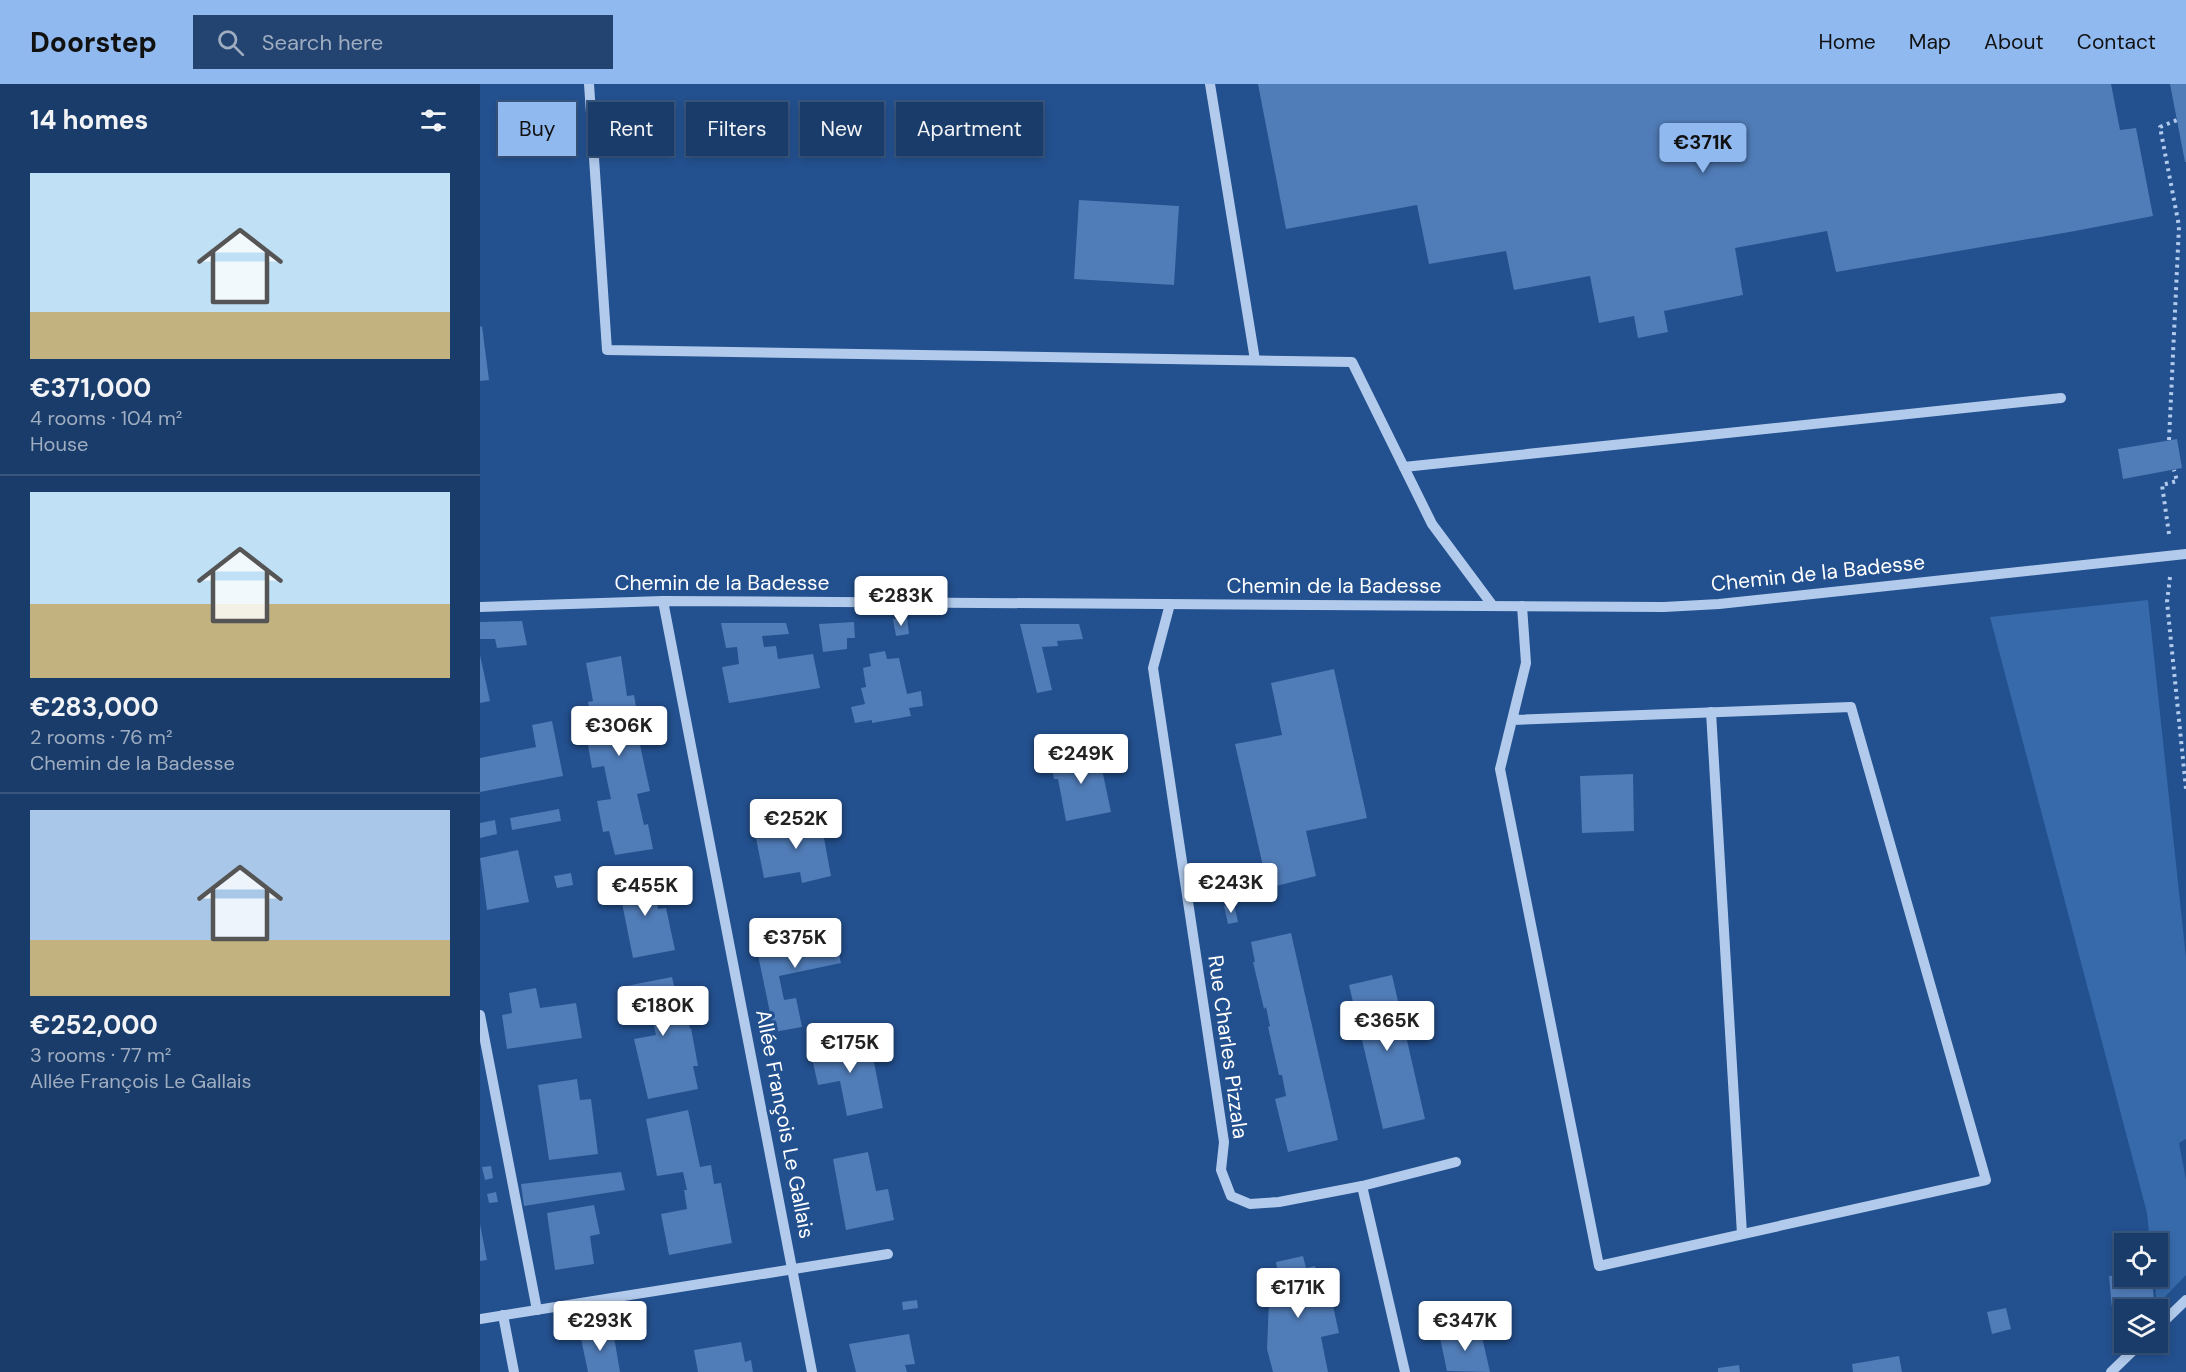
<!DOCTYPE html>
<meta charset="utf-8">
<style>
:root{--surface:#1a3c6a;--page:#234370;--text:#f1f3f6;--muted:#9fadc1;--line:#38567e;--accent:#90b9f0}
body{margin:0;font-family:"DM Sans",sans-serif;background:var(--page);color:var(--text);height:100vh;display:flex;flex-direction:column;font-size:22px;white-space:nowrap}
*{box-sizing:border-box;margin:0}
p{font-size:20px;color:var(--muted)}
.icon{flex:none;width:33px;height:33px;fill:none;stroke:currentColor;stroke-width:2;stroke-linecap:round;stroke-linejoin:round}
.map{position:relative;flex:1;overflow:hidden}
.sheet{display:flex;flex-direction:column;background:var(--surface);width:480px}
.sheet>*{flex:none}
.guide{position:absolute;left:18px;top:18px;width:570px;height:54px;display:flex;gap:12px}
.fabs{position:absolute;left:1634px;top:1149px;display:grid;gap:12px}
.fabs a{display:grid;place-items:center;width:54px;height:54px;border-radius:0px;background:var(--surface);box-shadow:0 3px 9px #0003,0 0 0 2px var(--line);font-size:30px}
.price{position:absolute;translate:-50% -51px;padding:0 14px;border-radius:6px;background:#fff;color:#222;font-size:20px;line-height:39px;filter:drop-shadow(0 2px 3px #0008)}
.price::after{content:'';position:absolute;left:50%;top:36px;width:18px;height:14px;margin-left:-9px;background:inherit;clip-path:polygon(0 0,100% 0,50% 100%)}
.price.active{background:var(--accent);color:#111}
ul{padding:0;list-style:none}
li{display:grid;align-content:center;gap:12px;height:318px;padding:0 30px}
li+li{border-top:2px solid var(--line)}
li span{display:grid;place-items:center;height:186px;border-radius:0px;color:#555}
li>.icon{margin-inline-start:auto}
span .icon{width:108px;height:108px;fill:#fffc;stroke-width:1}
li b{font-size:26px}
h2{display:flex;justify-content:space-between;align-items:center;height:72px;padding:0 30px;font-size:26px}
.chip{padding:0 21px;border-radius:0px;background:var(--surface);box-shadow:0 3px 9px #0003,0 0 0 2px var(--line);font-size:21px;line-height:54px}
.chip.active{background:var(--accent);color:#111}
header{display:flex;align-items:center;gap:36px;box-sizing:border-box;height:84px;padding:0 30px;background:var(--accent);color:#111}
header strong{font-size:28px}
nav{display:flex;gap:33px;margin-inline-start:auto;font-size:21px}
.search{width:420px;height:54px;background:var(--page);display:flex;align-items:center;gap:15px;box-sizing:border-box;padding:0 21px;border-radius:0px;color:var(--muted);font-size:22px}
main{display:flex;flex:1;min-height:0}
.map>svg:first-child{display:block}
.green{fill:#376aab}
.building{fill:#507cb7}
.lines{fill:none;stroke-linecap:round;stroke-linejoin:round}
.path{stroke:#b2cbec;stroke-width:4;stroke-dasharray:3 4.5;stroke-linecap:butt}
.minor{stroke:#b2cbec;stroke-width:10}
.labels{text-anchor:middle;stroke-width:6;stroke-linejoin:round;paint-order:stroke}
.street-label{font-size:21px;fill:#fff;stroke:#23508e}
</style>
<header>
<strong>Doorstep</strong>
<div class="search"><svg class="icon" aria-label="search" viewBox="0 0 24 24"><circle cx="10" cy="10" r="6"/><path d="M15 15l6 6"/></svg>Search here</div>
<nav><a>Home</a><a>Map</a><a>About</a><a>Contact</a></nav>
</header>
<main>
<section class="sheet">
<h2>14 homes<svg class="icon" aria-label="filters" viewBox="0 0 24 24"><path d="M4 7h16M4 17h16"/><circle cx="9" cy="7" r="2"/><circle cx="15" cy="17" r="2"/></svg></h2>
<ul>
<li><span style="background:linear-gradient(#bfe0f5 75%,#c2b280 0)"><svg class="icon" aria-label="home" viewBox="0 0 24 24"><path d="M3 11l9-7 9 7M6 9v11h12V9"/></svg></span><div><b>€371,000</b><p>4 rooms · 104 m²</p><p>House</p></div></li>
<li><span style="background:linear-gradient(#bfe0f5 60%,#c2b280 0)"><svg class="icon" aria-label="home" viewBox="0 0 24 24"><path d="M3 11l9-7 9 7M6 9v11h12V9"/></svg></span><div><b>€283,000</b><p>2 rooms · 76 m²</p><p>Chemin de la Badesse</p></div></li>
<li><span style="background:linear-gradient(#a9c7e8 70%,#c2b280 0)"><svg class="icon" aria-label="home" viewBox="0 0 24 24"><path d="M3 11l9-7 9 7M6 9v11h12V9"/></svg></span><div><b>€252,000</b><p>3 rooms · 77 m²</p><p>Allée François Le Gallais</p></div></li>
</ul>
</section>
<div class="map">
<svg width="1706" height="1288" viewBox="0 0 1706 1288">
<rect width="100%" height="100%" fill="#23508e"/>
<polygon class="green" points="1668,516 1706,874 1706,1055 1699,1059 1706,1096 1706,1191 1677,1221 1674,1193 1677,1192 1677,1160 1670,1159 1667,1129 1510,533"/>
<g class="building">
<polygon points="778,0 1631,0 1640,46 1656,44 1673,132 1595,147 1356,188 1347,147 1255,164 1263,211 1184,227 1188,248 1158,254 1154,232 1119,239 1110,192 1034,206 1026,167 949,180 937,121 806,145"/>
<polygon points="1690,0 1706,0 1706,78 1705,78"/>
<polygon points="599,116 699,122 694,201 594,195"/>
<polygon points="2,242 9,296 0,297 0,243"/>
<polygon points="1697,355 1702,384 1643,395 1638,365"/>
<polygon points="427,534 429,550 416,552 413,535"/>
<polygon points="42,537 47,561 17,564 15,555 0,555 0,538"/>
<polygon points="374,538 375,554 367,554 367,565 343,568 339,540"/>
<polygon points="241,539 306,539 309,550 282,552 284,563 296,562 298,575 333,570 340,604 249,619 242,583 259,580 257,563 246,564"/>
<polygon points="540,540 599,540 603,555 577,557 578,562 562,563 572,606 557,609"/>
<polygon points="405,567 407,575 419,574 427,610 441,607 443,622 429,624 431,632 392,639 392,636 375,639 371,623 385,620 381,604 386,603 383,584 391,582 389,570"/>
<polygon points="0,571 10,617 0,619"/>
<polygon points="141,572 147,612 154,611 160,646 157,647 170,707 157,710 164,741 168,740 173,765 135,771 129,747 123,748 117,717 131,715 124,682 112,684 107,656 132,652 128,635 112,637 108,618 113,617 106,579"/>
<polygon points="854,585 887,734 826,747 836,792 788,804 755,660 802,651 791,599"/>
<polygon points="72,637 83,692 0,708 0,674 56,663 52,641"/>
<polygon points="618,666 631,728 586,737 578,695 574,695 570,675"/>
<polygon points="1153,690 1154,747 1102,749 1100,692"/>
<polygon points="79,725 81,737 32,746 30,734"/>
<polygon points="339,727 351,792 322,799 320,788 284,794 276,754 316,746 313,731"/>
<polygon points="15,736 17,750 0,754 0,739"/>
<polygon points="38,766 49,818 7,826 0,774"/>
<polygon points="171,788 178,825 186,824 195,866 153,874 137,794"/>
<polygon points="91,789 93,801 77,804 74,792"/>
<polygon points="754,820 758,838 748,840 744,822"/>
<polygon points="352,840 361,879 299,892 304,916 316,914 322,943 294,948 278,871 294,868 290,854"/>
<polygon points="811,849 858,1056 808,1068 795,1015 806,1012 802,991 799,991 788,943 790,942 786,923 784,925 773,878 775,878 771,858"/>
<polygon points="912,891 945,1035 903,1045 869,901"/>
<polygon points="192,893 195,906 202,904 210,945 211,944 218,982 213,982 218,1005 168,1015 154,955 176,951 172,933 149,938 141,903"/>
<polygon points="56,904 60,924 96,919 102,954 27,965 22,931 32,929 29,909"/>
<polygon points="389,953 403,1024 367,1032 360,997 338,1001 330,965"/>
<polygon points="97,995 100,1016 111,1015 118,1070 69,1076 58,1001"/>
<polygon points="208,1026 220,1083 231,1081 234,1100 241,1099 252,1159 189,1171 181,1130 207,1125 204,1106 207,1106 203,1088 177,1092 166,1035"/>
<polygon points="388,1068 396,1107 408,1105 414,1136 366,1146 353,1075"/>
<polygon points="11,1082 13,1094 5,1096 2,1083"/>
<polygon points="141,1088 145,1106 44,1122 41,1100"/>
<polygon points="16,1108 18,1118 9,1119 7,1110"/>
<polygon points="114,1121 120,1150 110,1152 114,1180 75,1186 67,1129"/>
<polygon points="0,1140 7,1176 0,1177"/>
<polygon points="823,1172 826,1184 835,1182 842,1215 851,1213 859,1249 841,1253 848,1288 793,1288 787,1265 790,1192 798,1190 796,1178"/>
<polygon points="1644,1191 1644,1192 1651,1192 1652,1200 1672,1197 1675,1224 1644,1226 1644,1234 1633,1235 1629,1192"/>
<polygon points="437,1216 438,1224 423,1226 422,1218"/>
<polygon points="1526,1224 1531,1245 1512,1250 1507,1228"/>
<polygon points="1000,1244 1010,1288 967,1287 960,1254"/>
<polygon points="133,1247 140,1288 108,1288 100,1250"/>
<polygon points="429,1250 435,1280 425,1281 427,1288 376,1288 369,1260"/>
<polygon points="261,1258 265,1278 271,1276 273,1288 218,1288 214,1266"/>
<polygon points="1419,1272 1422,1288 1373,1288 1372,1280"/>
<polygon points="1259,1281 1260,1288 1238,1288 1238,1284"/>
</g>
<g class="lines">
<g class="path">
<polyline points="1689,356 1699,142 1680,43 1697,36"/>
<polyline points="1689,450 1682,401 1697,397 1694,386"/>
<polyline points="1690,493 1687,518 1706,705"/>
</g>
<g class="minor">
<polyline points="109,0 127,266 872,278 952,440 1013,522"/>
<polyline points="730,0 775,276"/>
<polyline points="924,383 1581,314"/>
<polyline points="183,517 332,1288"/>
<polyline points="690,520 673,584 744,1058 741,1086 751,1112 770,1120 799,1118 882,1102 976,1078"/>
<polyline points="0,523 183,517 1184,523 1239,520 1706,470"/>
<polyline points="1231,628 1262,1150"/>
<polyline points="1032,636 1371,623 1506,1096 1119,1182 1020,685 1046,579 1042,522"/>
<polyline points="0,931 57,1226"/>
<polyline points="882,1102 925,1288"/>
<polyline points="23,1231 34,1288"/>
<polyline points="0,1235 408,1170"/>
<polyline points="1677,1244 1706,1216"/>
<polyline points="1631,1288 1662,1258"/>
</g>
</g>
<g class="labels">
<g class="street-label">
<text transform="translate(1338 489) rotate(-6)" y="7">Chemin de la Badesse</text>
<text x="242" y="506">Chemin de la Badesse</text>
<text x="854" y="509">Chemin de la Badesse</text>
<text transform="translate(748 963) rotate(82)" y="7">Rue Charles Pizzala</text>
<text transform="translate(305 1040) rotate(79)" y="7">Allée François Le Gallais</text>
</g>
</g>
</svg>
<div class="fabs">
<a><svg class="icon" aria-label="locate" viewBox="0 0 24 24"><circle cx="12" cy="12" r="6"/><path d="M12 2v4M12 18v4M2 12h4M18 12h4"/></svg></a>
<a><svg class="icon" aria-label="layers" viewBox="0 0 24 24"><path d="M12 4l9 5-9 5-9-5zM3 14l9 5 9-5"/></svg></a>
</div>
<b class="price active" style="left:1223px;top:90px">€371K</b>
<b class="price" style="left:421px;top:543px">€283K</b>
<b class="price" style="left:139px;top:673px">€306K</b>
<b class="price" style="left:601px;top:701px">€249K</b>
<b class="price" style="left:316px;top:766px">€252K</b>
<b class="price" style="left:751px;top:830px">€243K</b>
<b class="price" style="left:165px;top:833px">€455K</b>
<b class="price" style="left:315px;top:885px">€375K</b>
<b class="price" style="left:183px;top:953px">€180K</b>
<b class="price" style="left:907px;top:968px">€365K</b>
<b class="price" style="left:370px;top:990px">€175K</b>
<b class="price" style="left:818px;top:1235px">€171K</b>
<b class="price" style="left:120px;top:1268px">€293K</b>
<b class="price" style="left:985px;top:1268px">€347K</b>
<div class="guide">
<a class="chip active">Buy</a>
<a class="chip">Rent</a>
<a class="chip">Filters</a>
<a class="chip">New</a>
<a class="chip">Apartment</a>
</div>
</div>
</main>
